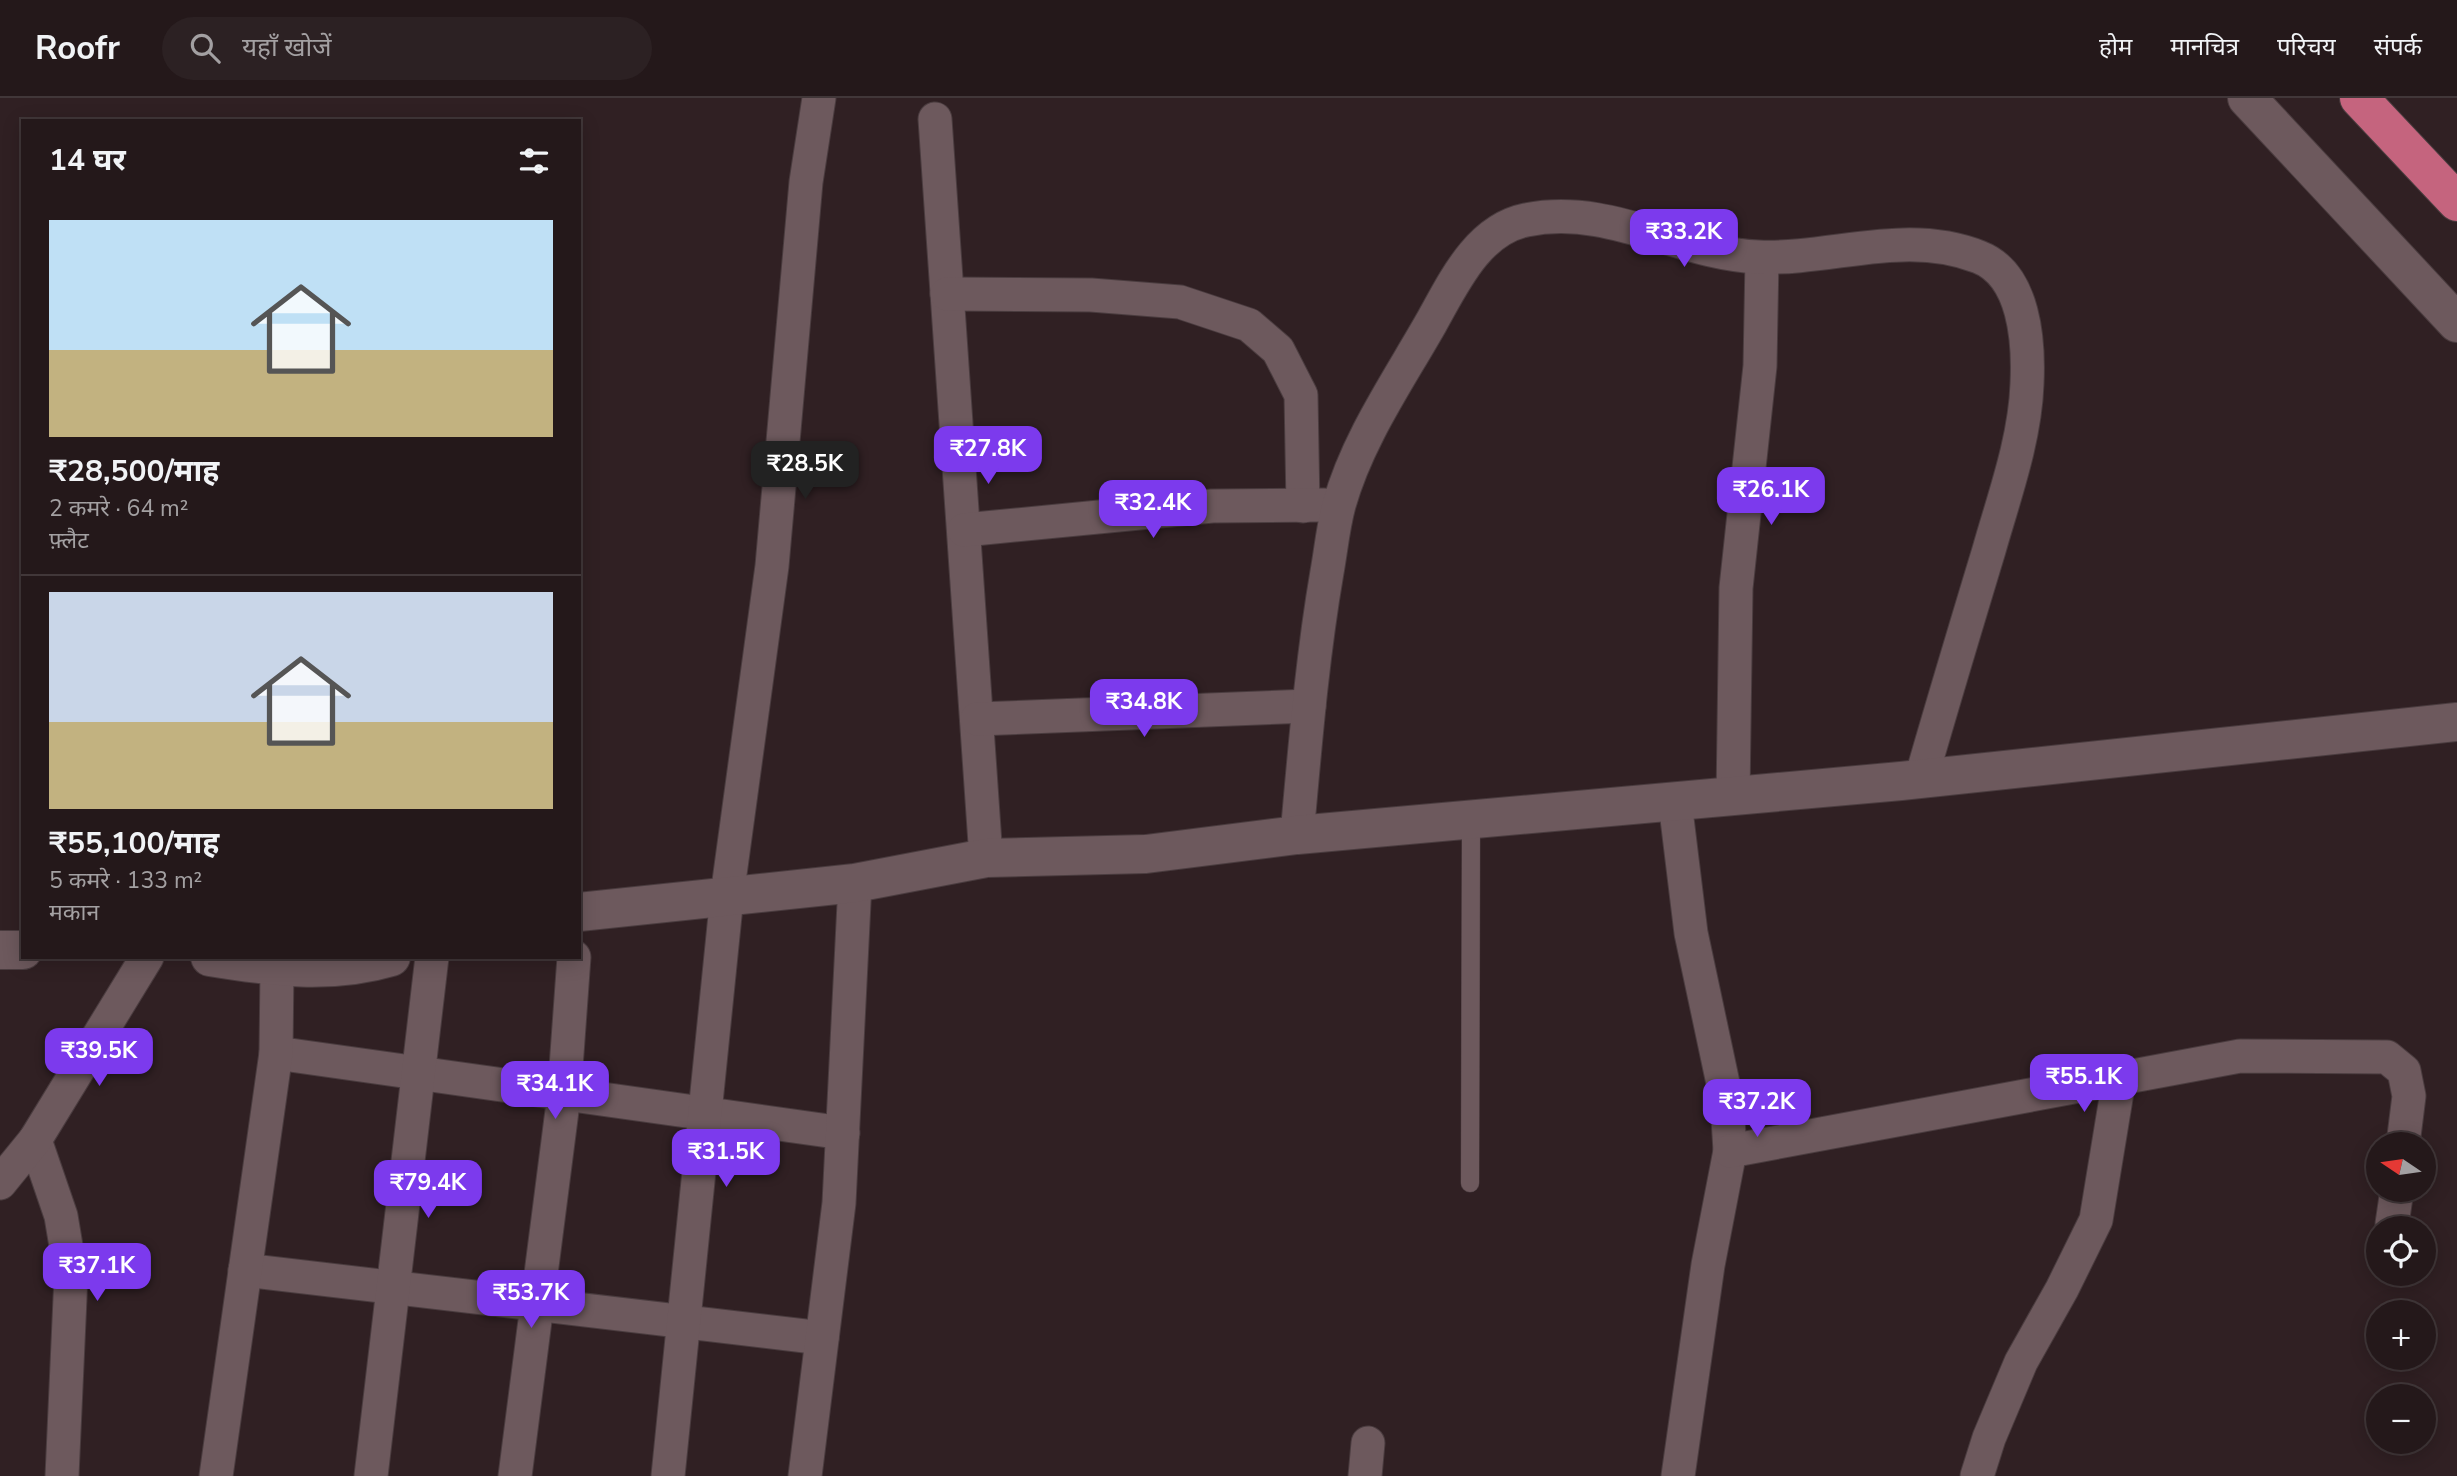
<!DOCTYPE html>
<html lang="hi">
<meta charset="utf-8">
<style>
:root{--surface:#24181a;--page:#2c2123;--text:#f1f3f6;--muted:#a3a0a2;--line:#413739;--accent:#7c3aed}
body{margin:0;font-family:"Nunito Sans","Noto Sans Devanagari",sans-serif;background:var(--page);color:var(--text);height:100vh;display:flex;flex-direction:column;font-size:26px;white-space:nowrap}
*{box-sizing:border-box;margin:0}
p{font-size:23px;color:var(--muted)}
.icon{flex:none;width:38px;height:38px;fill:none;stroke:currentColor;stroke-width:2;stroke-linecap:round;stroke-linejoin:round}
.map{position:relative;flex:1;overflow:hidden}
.drawer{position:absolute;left:21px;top:21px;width:560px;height:840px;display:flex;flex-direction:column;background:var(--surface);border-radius:0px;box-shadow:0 4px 18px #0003,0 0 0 2px var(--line)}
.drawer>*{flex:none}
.needle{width:46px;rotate:283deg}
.buttons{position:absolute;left:2366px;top:1034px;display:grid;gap:14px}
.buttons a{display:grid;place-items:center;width:70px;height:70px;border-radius:50%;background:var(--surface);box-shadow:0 4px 18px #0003,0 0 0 2px var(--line);font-size:35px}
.price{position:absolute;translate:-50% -60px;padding:0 16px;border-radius:14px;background:var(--accent);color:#fff;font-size:23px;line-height:46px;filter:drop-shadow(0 2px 4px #0008)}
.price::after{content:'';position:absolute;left:50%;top:42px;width:21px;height:16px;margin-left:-10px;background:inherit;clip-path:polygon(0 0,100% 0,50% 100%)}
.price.on{background:#222;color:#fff}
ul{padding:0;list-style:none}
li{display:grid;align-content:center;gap:14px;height:371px;padding:0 28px}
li+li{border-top:2px solid var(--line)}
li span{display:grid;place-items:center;height:217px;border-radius:0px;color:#555}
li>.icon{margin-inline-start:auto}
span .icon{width:126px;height:126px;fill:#fffc;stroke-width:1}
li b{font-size:30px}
h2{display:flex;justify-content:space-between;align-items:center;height:84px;padding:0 28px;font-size:30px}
header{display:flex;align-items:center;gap:42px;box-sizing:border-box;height:98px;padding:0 35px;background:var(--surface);border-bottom:2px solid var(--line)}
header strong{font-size:33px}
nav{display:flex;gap:38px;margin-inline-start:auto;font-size:24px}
.search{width:490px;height:63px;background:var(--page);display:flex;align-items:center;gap:18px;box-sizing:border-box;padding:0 24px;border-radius:38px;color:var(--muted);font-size:26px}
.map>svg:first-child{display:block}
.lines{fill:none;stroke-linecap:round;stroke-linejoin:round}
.service-casing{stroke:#4a3c3f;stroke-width:19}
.minor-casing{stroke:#4a3c3f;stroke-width:35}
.tertiary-casing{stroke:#4a3c3f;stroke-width:40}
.trunk-casing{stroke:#4a3c3f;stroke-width:40}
.service{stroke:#6d595d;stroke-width:18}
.minor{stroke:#6d595d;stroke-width:33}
.tertiary{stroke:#6d595d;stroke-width:38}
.trunk{stroke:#c5647e;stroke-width:38}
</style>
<header>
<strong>Roofr</strong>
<div class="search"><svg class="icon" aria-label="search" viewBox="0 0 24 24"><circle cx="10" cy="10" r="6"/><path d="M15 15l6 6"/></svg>यहाँ खोजें</div>
<nav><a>होम</a><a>मानचित्र</a><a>परिचय</a><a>संपर्क</a></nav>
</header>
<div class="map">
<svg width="2457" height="1378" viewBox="0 0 2457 1378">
<rect width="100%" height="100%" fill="#302023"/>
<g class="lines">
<g class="service-casing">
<polyline id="service" points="1470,1085 1471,723"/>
</g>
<g class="minor-casing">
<g id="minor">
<polyline points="935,21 986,760"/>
<polyline points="947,196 1091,197 1180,204 1249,227 1278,252 1301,297 1303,408"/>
<polyline points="964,432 1212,408 1324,407"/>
<polyline points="977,621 1309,608"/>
<polyline points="1733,699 1736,490 1760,268 1762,160"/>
<polyline points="1675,704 1691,835 1727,1004 1730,1053 1708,1167 1678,1378"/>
<path d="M 1297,737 C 1305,649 1312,561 1327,474 C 1331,452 1333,429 1339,407 C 1357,342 1398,283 1431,225 C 1453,186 1477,132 1526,122 C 1610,105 1679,156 1759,159 C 1833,162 1906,130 1979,159 C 2025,177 2029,244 2027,286 C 2025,342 2004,399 1989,452 C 1966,528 1943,604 1921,681"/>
<polyline points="276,955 843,1035"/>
<polyline points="35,1042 61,1118 71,1178 62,1378"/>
<polyline points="1730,1053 2240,958 2387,959 2404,973 2409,998 2403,1046"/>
<polyline points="0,1085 35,1042 147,859"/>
<polyline points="2392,1126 2397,1092"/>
<polyline points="245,1172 822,1240"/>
<polyline points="216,1378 276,955 277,870"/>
<polyline points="371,1378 432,859"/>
<polyline points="515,1378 564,997 574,859"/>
<polyline points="668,1378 727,798 772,468 806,84 819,0"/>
<polyline points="805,1378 839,1105 855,785"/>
<polyline points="1365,1378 1368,1345"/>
<polyline points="1977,1378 1989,1340 2021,1264 2062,1191 2096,1122 2119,982"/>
</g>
</g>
<g class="tertiary-casing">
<g id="tertiary">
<polyline points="2247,0 2457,225"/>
<polyline points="579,814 855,785 986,760 1146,756 1297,737 1901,683 2457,624"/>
<polyline points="0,852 23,852"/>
<path d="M 210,859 C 271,869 331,877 391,859"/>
</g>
</g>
<g class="trunk-casing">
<polyline id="trunk" points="2359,0 2457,104"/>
</g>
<use href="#service" class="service"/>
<use href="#minor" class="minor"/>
<use href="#tertiary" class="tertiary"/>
<use href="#trunk" class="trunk"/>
</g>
</svg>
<div class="buttons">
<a><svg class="needle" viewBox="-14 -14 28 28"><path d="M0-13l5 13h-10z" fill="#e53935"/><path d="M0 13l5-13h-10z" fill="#a3a0a2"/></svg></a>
<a><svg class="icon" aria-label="locate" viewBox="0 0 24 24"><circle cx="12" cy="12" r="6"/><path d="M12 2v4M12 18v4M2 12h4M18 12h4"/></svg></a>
<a>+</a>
<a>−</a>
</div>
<b class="price" style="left:1684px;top:171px">₹33.2K</b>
<b class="price" style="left:988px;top:388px">₹27.8K</b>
<b class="price on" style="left:805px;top:403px">₹28.5K</b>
<b class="price" style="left:1771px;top:429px">₹26.1K</b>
<b class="price" style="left:1153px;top:442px">₹32.4K</b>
<b class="price" style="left:1144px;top:641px">₹34.8K</b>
<b class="price" style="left:99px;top:990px">₹39.5K</b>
<b class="price" style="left:2084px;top:1016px">₹55.1K</b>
<b class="price" style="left:555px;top:1023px">₹34.1K</b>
<b class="price" style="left:1757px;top:1041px">₹37.2K</b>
<b class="price" style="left:726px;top:1091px">₹31.5K</b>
<b class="price" style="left:428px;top:1122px">₹79.4K</b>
<b class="price" style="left:97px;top:1205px">₹37.1K</b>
<b class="price" style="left:531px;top:1232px">₹53.7K</b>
<section class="drawer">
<h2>14 घर<svg class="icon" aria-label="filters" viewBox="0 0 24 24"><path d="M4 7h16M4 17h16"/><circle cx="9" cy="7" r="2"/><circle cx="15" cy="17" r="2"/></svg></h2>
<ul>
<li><span style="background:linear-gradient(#bfe0f5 60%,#c2b280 0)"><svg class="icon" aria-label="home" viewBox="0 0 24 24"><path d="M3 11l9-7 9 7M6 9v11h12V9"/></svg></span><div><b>₹28,500/माह</b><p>2 कमरे · 64 m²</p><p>फ़्लैट</p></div></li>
<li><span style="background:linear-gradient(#c9d6e8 60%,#c2b280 0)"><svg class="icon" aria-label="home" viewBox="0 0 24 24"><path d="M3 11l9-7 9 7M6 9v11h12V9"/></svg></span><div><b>₹55,100/माह</b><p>5 कमरे · 133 m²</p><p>मकान</p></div></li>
</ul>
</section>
</div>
